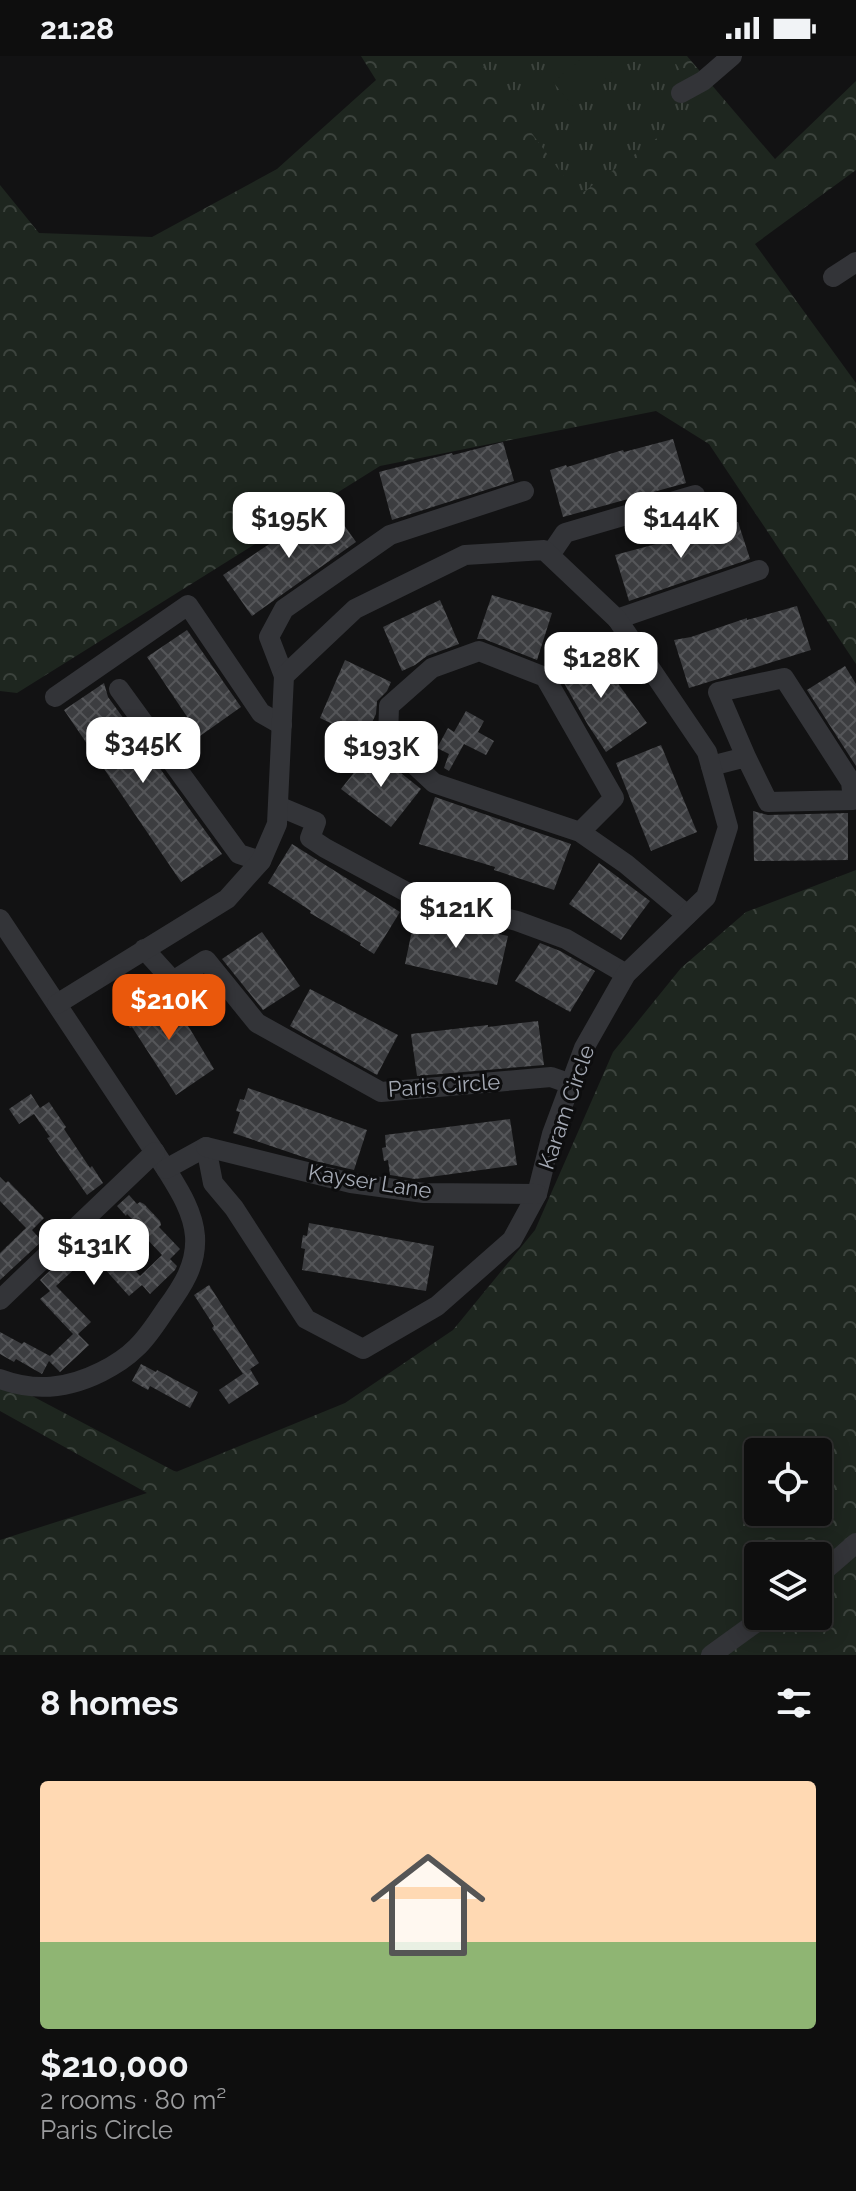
<!DOCTYPE html>
<meta charset="utf-8">
<style>
:root{--surface:#0e0e0e;--page:#1c1c1c;--text:#f1f3f6;--muted:#9b9c9e;--line:#2e2e2e;--accent:#ea580c}
body{margin:0;font-family:Raleway,sans-serif;background:var(--page);color:var(--text);height:100vh;display:flex;flex-direction:column;font-size:30px;white-space:nowrap}
*{box-sizing:border-box;margin:0}
p{font-size:26px;color:var(--muted)}
.icon{flex:none;width:44px;height:44px;fill:none;stroke:currentColor;stroke-width:2;stroke-linecap:round;stroke-linejoin:round}
.map{position:relative;height:1599px;overflow:hidden}
.sheet{display:flex;flex-direction:column;background:var(--surface);flex:1}
.sheet>*{flex:none}
.fabs{position:absolute;left:744px;top:1382px;display:grid;gap:16px}
.fabs a{display:grid;place-items:center;width:88px;height:88px;border-radius:8px;background:var(--surface);box-shadow:0 4px 20px #0003,0 0 0 2px var(--line);font-size:40px}
.price{position:absolute;translate:-50% -68px;padding:0 18px;border-radius:16px;background:#fff;color:#222;font-size:26px;line-height:52px;filter:drop-shadow(0 2px 4px #0008)}
.price::after{content:'';position:absolute;left:50%;top:48px;width:24px;height:18px;margin-left:-12px;background:inherit;clip-path:polygon(0 0,100% 0,50% 100%)}
.price.active{background:var(--accent);color:#fff}
ul{padding:0;list-style:none}
li{display:grid;align-content:center;gap:16px;height:424px;padding:0 40px}
li span{display:grid;place-items:center;height:248px;border-radius:8px;color:#555}
li>.icon{margin-inline-start:auto}
span .icon{width:144px;height:144px;fill:#fffc;stroke-width:1}
li b{font-size:34px}
h2{display:flex;justify-content:space-between;align-items:center;height:96px;padding:0 40px;font-size:34px}
.status{display:flex;justify-content:space-between;align-items:center;height:56px;padding:0 40px;background:var(--surface);direction:ltr}
.status svg{height:22px;fill:currentColor}
.map>svg:first-child{display:block}
.forest{fill:url(#forest-crowns);fill-rule:evenodd}
.park{fill:url(#park-tufts)}
.garden{fill:#1e261f}
.building{fill:url(#building-cross-hatch)}
.lines{fill:none;stroke-linecap:round;stroke-linejoin:round}
.minor{stroke:#333438;stroke-width:20}
.labels{text-anchor:middle;stroke-width:6;stroke-linejoin:round;paint-order:stroke}
.street-label{font-size:22px;fill:#a4a9b4;stroke:#0d0d0e}
</style>
<div class="status"><b>21:28</b><svg viewBox="0 0 49 12"><path d="M0 12V9h3v3zM5 12V6h3v6zM10 12V3h3v9zM15 12V0h3v12zM26 1h20v11H26zM47 4h2v5h-2z"/></svg></div>
<div class="map">
<svg width="856" height="1599" viewBox="0 0 856 1599">
<defs>
<pattern id="forest-crowns" width="20" height="18" patternUnits="userSpaceOnUse" patternTransform="scale(2)"><rect width="20" height="18" fill="#1e261f"/><path d="M2 6a3 3 0 1 1 6 0M12 15a3 3 0 1 1 6 0" fill="none" stroke="#3c433d"/></pattern>
<pattern id="park-tufts" width="24" height="20" patternUnits="userSpaceOnUse" patternTransform="scale(2)"><rect width="24" height="20" fill="#1e261f"/><path d="M3 7l-1-3M5 7V3M7 7l1-3M15 17l-1-3M17 17v-4M19 17l1-3" fill="none" stroke="#3c433d"/></pattern>
<pattern id="building-cross-hatch" width="8" height="8" patternUnits="userSpaceOnUse" patternTransform="scale(2)"><rect width="8" height="8" fill="#3c3d40"/><path d="M0 0l8 8M0 8l8-8" fill="none" stroke="#555659"/></pattern>
</defs>
<rect width="100%" height="100%" fill="#121213"/>
<g class="forest">
<polygon points="361,0 687,0 775,103 856,25 856,114 755,188 856,327 856,608 709,388 656,355 380,410 17,637 0,635 0,129 39,177 152,181 277,113 376,24"/>
<path d="M 856,814 L 856,1599 L 0,1599 L 0,1484 L 147,1437 L 0,1355 L 0,1323 L 176,1416 L 345,1347 L 453,1274 L 535,1174 L 613,996 L 681,912 L 746,856 ZM 758,1396 L 818,1396 L 818,1456 L 758,1456 ZM 758,1500 L 818,1500 L 818,1560 L 758,1560 Z"/>
</g>
<polygon class="park" points="475,0 671,0 702,49 578,140"/>
<polygon class="garden" points="585,0 597,0 612,17 573,50 553,26"/>
<g class="building">
<polygon points="673,383 686,427 563,461 550,414 566,409 567,411 623,394 624,396"/>
<polygon points="503,386 514,425 392,464 379,416 452,397 453,399"/>
<polygon points="329,448 356,486 252,560 223,519"/>
<polygon points="738,466 750,503 629,545 615,499"/>
<polygon points="492,539 552,557 537,604 484,583 477,583"/>
<polygon points="440,544 459,588 427,600 415,609 402,615 383,571"/>
<polygon points="797,550 811,594 689,632 674,584 691,581 747,562 747,564"/>
<polygon points="187,574 241,651 200,680 147,601"/>
<polygon points="591,591 647,667 606,696 588,669 557,615"/>
<polygon points="345,604 391,626 387,635 377,645 376,658 364,683 320,662"/>
<polygon points="845,610 856,628 856,710 807,634"/>
<polygon points="104,627 108,641 222,798 181,826 64,654"/>
<polygon points="466,655 484,665 478,676 494,685 486,699 464,688 449,715 444,712 449,698 437,692 448,672 454,676"/>
<polygon points="661,689 697,776 651,795 616,707"/>
<polygon points="372,694 421,733 391,771 341,733"/>
<polygon points="435,741 571,788 554,834 494,814 495,811 419,788"/>
<polygon points="753,755 768,759 848,757 848,804 754,805"/>
<polygon points="292,788 400,856 374,898 360,889 361,887 310,857 311,855 268,827"/>
<polygon points="599,807 650,845 621,884 569,848"/>
<polygon points="415,860 508,880 497,929 405,908"/>
<polygon points="262,876 300,930 263,954 222,903"/>
<polygon points="540,887 560,895 595,915 570,956 515,925"/>
<polygon points="310,933 398,979 377,1019 290,970"/>
<polygon points="163,934 190,973 214,1013 176,1039 132,971 130,972 122,960"/>
<polygon points="538,965 544,1009 417,1020 411,978 488,969 488,971"/>
<polygon points="248,1032 367,1074 354,1114 315,1105 233,1077 240,1056 236,1055 240,1043 244,1044"/>
<polygon points="31,1038 40,1052 49,1046 66,1071 64,1073 90,1112 92,1110 103,1127 87,1139 47,1082 50,1081 34,1058 19,1068 9,1053"/>
<polygon points="510,1063 517,1109 415,1123 390,1119 388,1104 384,1105 382,1092 386,1091 385,1079"/>
<polygon points="0,1121 6,1127 8,1125 44,1162 32,1174 42,1185 0,1224 0,1197 26,1172 0,1145"/>
<polygon points="129,1139 137,1148 140,1146 144,1148 160,1165 161,1169 159,1171 180,1193 170,1203 177,1210 175,1214 150,1238 142,1229 129,1240 93,1200 82,1210 80,1208 56,1230 91,1266 78,1278 89,1289 60,1316 49,1305 42,1318 16,1303 14,1306 0,1298 0,1276 22,1288 24,1286 50,1300 73,1278 40,1243 50,1235 40,1224 85,1181 96,1193 106,1183 140,1220 162,1199 146,1182 148,1179 127,1158 126,1160 117,1150"/>
<polygon points="309,1167 434,1190 426,1235 302,1214 305,1193 301,1192 303,1179 307,1180"/>
<polygon points="209,1229 259,1307 243,1318 212,1272 214,1270 194,1239"/>
<polygon points="141,1308 156,1316 157,1314 198,1336 190,1352 150,1330 148,1334 132,1325"/>
<polygon points="250,1313 259,1328 229,1348 219,1334"/>
</g>
<g class="lines">
<g class="minor">
<polyline points="681,37 703,25 732,0"/>
<polyline points="833,221 856,206"/>
<polyline points="550,499 565,477 695,439"/>
<polyline points="617,563 759,514"/>
<polyline points="284,620 269,581 284,553 390,479 524,435"/>
<polyline points="119,633 239,798 261,805"/>
<polyline points="55,641 188,549 261,657 282,669"/>
<polyline points="711,710 746,701 768,746 853,744 851,726 784,622 718,636 746,701"/>
<polyline points="278,750 316,766 310,782 325,792 412,839 517,865 566,883 626,918"/>
<polyline points="580,776 614,742 545,621 479,595 432,612 389,650 388,684 434,727 580,776 626,808 687,859"/>
<path d="M 0,863 L 166,1113 C 179,1134 193,1155 195,1180 C 197,1209 182,1231 166,1253 C 157,1266 148,1281 136,1292 C 126,1302 113,1310 101,1316 C 67,1333 35,1336 0,1323"/>
<polyline points="144,893 173,925 206,904 257,967 381,1036 551,1021 571,1028"/>
<polyline points="57,948 227,843 261,805 277,768 284,620 355,553 465,499 544,494 617,563 707,696 728,771 706,841 626,918 584,992 552,1078 537,1138 512,1184 437,1250 363,1293 306,1263 234,1152 213,1127 206,1091 166,1113"/>
<polyline points="206,1091 351,1127 424,1137 537,1138"/>
<polyline points="0,1244 155,1096"/>
<polyline points="818,1520 856,1487"/>
<polyline points="711,1599 765,1560"/>
</g>
</g>
<g class="labels">
<g class="street-label">
<text transform="translate(444 1029) rotate(-4)" y="8">Paris Circle</text>
<text transform="translate(566 1051) rotate(-71)" y="8">Karam Circle</text>
<text transform="translate(370 1125) rotate(9)" y="8">Kayser Lane</text>
</g>
</g>
</svg>
<div class="fabs">
<a><svg class="icon" aria-label="locate" viewBox="0 0 24 24"><circle cx="12" cy="12" r="6"/><path d="M12 2v4M12 18v4M2 12h4M18 12h4"/></svg></a>
<a><svg class="icon" aria-label="layers" viewBox="0 0 24 24"><path d="M12 4l9 5-9 5-9-5zM3 14l9 5 9-5"/></svg></a>
</div>
<b class="price" style="left:289px;top:504px">$195K</b>
<b class="price" style="left:681px;top:504px">$144K</b>
<b class="price" style="left:601px;top:644px">$128K</b>
<b class="price" style="left:143px;top:729px">$345K</b>
<b class="price" style="left:381px;top:733px">$193K</b>
<b class="price" style="left:456px;top:894px">$121K</b>
<b class="price active" style="left:169px;top:986px">$210K</b>
<b class="price" style="left:94px;top:1231px">$131K</b>
</div>
<section class="sheet">
<h2>8 homes<svg class="icon" aria-label="filters" viewBox="0 0 24 24"><path d="M4 7h16M4 17h16"/><circle cx="9" cy="7" r="2"/><circle cx="15" cy="17" r="2"/></svg></h2>
<ul>
<li><span style="background:linear-gradient(#ffd9b3 65%,#8fb573 0)"><svg class="icon" aria-label="home" viewBox="0 0 24 24"><path d="M3 11l9-7 9 7M6 9v11h12V9"/></svg></span><div><b>$210,000</b><p>2 rooms · 80 m²</p><p>Paris Circle</p></div></li>
</ul>
</section>
